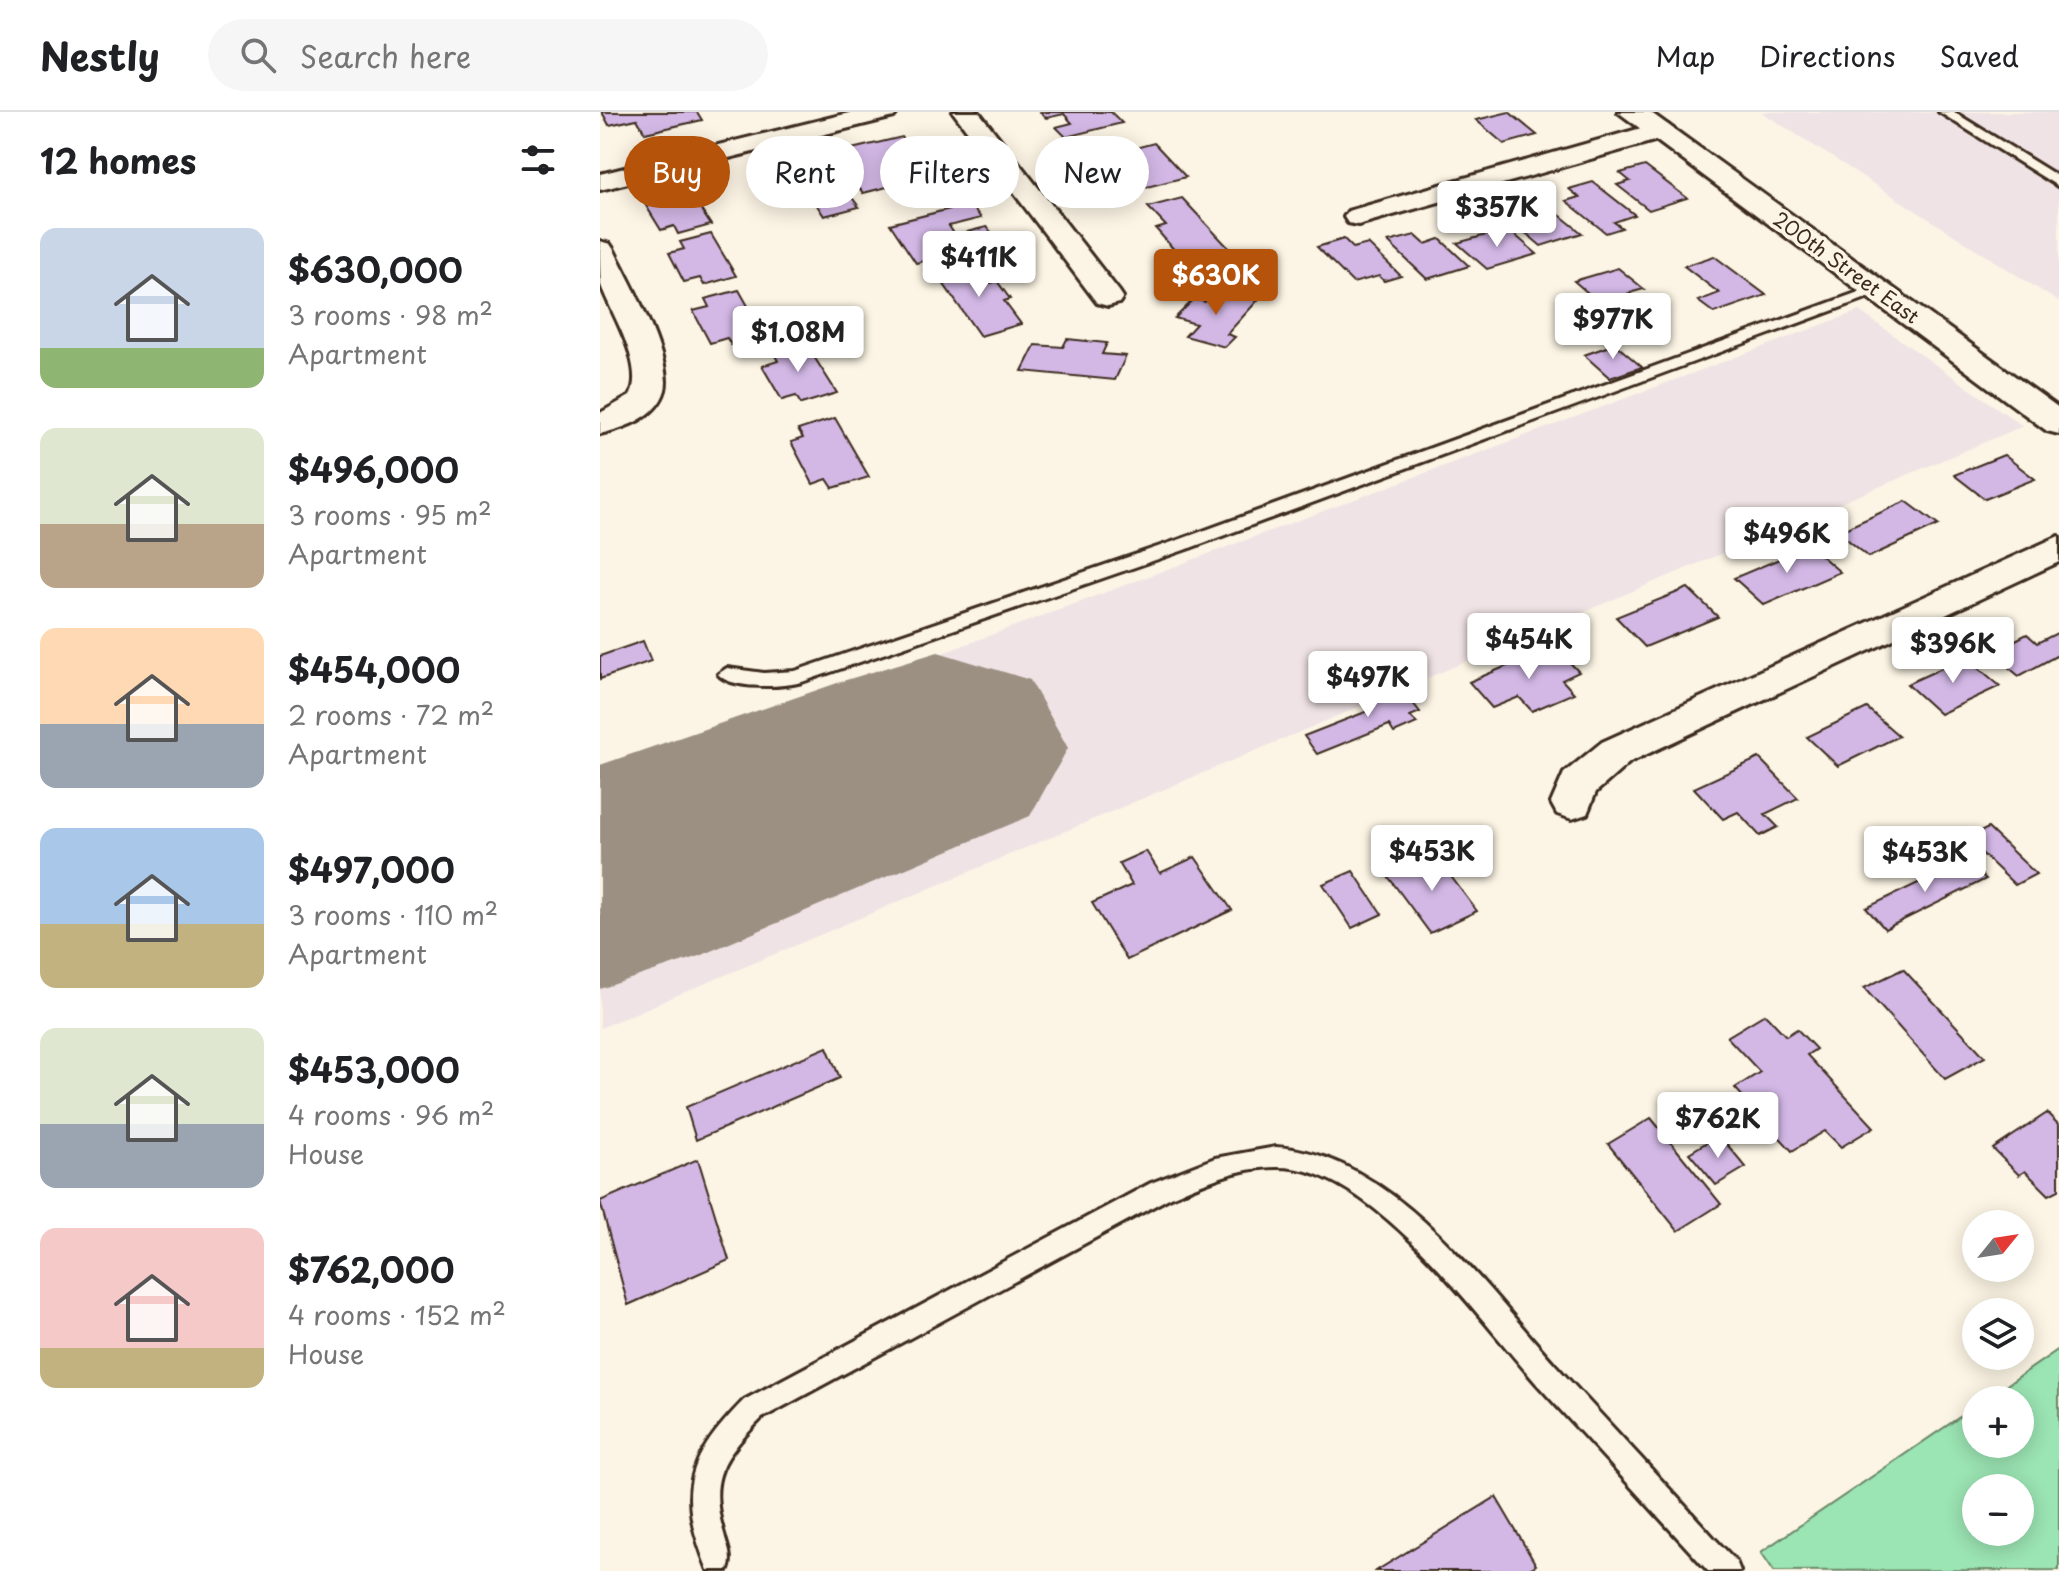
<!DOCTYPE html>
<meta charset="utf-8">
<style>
:root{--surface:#fff;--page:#f6f6f6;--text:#202124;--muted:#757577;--line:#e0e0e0;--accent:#b45309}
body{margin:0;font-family:"Playpen Sans",sans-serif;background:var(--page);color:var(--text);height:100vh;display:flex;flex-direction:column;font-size:30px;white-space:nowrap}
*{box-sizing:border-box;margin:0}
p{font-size:26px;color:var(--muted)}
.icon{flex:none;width:44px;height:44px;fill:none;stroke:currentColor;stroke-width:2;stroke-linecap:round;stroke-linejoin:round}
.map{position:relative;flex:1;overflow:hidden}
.sheet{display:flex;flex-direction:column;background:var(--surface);width:600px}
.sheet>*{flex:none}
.top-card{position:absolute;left:24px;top:24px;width:760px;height:72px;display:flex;gap:16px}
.needle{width:52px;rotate:60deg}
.controls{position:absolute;left:1362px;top:1098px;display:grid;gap:16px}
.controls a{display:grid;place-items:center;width:72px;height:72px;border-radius:50%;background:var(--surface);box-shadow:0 4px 20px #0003;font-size:40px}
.price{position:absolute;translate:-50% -68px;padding:0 18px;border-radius:8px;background:#fff;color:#222;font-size:26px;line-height:52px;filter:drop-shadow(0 2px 4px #0008)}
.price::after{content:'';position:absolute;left:50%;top:48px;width:24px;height:18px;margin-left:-12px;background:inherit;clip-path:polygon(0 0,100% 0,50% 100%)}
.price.selected{background:var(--accent);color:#fff}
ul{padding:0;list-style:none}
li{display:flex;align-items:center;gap:24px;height:200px;padding:0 40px}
li span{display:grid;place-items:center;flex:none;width:224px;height:160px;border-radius:16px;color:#555}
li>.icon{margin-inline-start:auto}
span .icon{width:96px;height:96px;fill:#fffc;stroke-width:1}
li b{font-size:34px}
h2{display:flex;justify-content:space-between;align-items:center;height:96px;padding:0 40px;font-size:34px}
.tag{padding:0 28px;border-radius:36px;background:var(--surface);box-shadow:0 4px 20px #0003;font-size:28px;line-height:72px}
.tag.selected{background:var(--accent);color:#fff}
header{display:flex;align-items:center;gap:48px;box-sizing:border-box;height:112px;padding:0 40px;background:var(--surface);border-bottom:2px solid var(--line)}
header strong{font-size:38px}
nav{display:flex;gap:44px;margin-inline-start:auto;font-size:28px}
.search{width:560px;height:72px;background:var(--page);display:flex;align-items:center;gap:20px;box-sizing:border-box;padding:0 28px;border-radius:44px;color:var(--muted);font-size:30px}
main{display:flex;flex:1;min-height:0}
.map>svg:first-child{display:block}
.built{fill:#f0e3e5}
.green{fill:#9be4b3;stroke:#6b8768;stroke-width:2;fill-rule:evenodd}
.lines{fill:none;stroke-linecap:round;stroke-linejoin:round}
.taxiway{fill:#9c9082;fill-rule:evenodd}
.runway{fill:#9c9082;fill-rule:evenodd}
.building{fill:#d3b8e6;stroke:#3b2a1e;stroke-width:2}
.service-casing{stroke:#3b2a1e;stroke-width:6}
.minor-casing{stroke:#3b2a1e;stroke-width:6}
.tertiary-casing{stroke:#3b2a1e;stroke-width:6}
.service{fill:#fcf5e5;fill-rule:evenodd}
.minor{fill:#fcf5e5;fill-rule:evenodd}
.tertiary{fill:#fcf5e5;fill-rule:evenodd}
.labels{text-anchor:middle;stroke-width:7;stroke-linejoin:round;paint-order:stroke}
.far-street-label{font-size:20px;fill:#3b2a1e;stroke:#fcf5e5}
</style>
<header>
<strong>Nestly</strong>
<div class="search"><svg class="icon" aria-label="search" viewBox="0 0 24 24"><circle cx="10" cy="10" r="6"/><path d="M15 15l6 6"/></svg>Search here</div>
<nav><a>Map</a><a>Directions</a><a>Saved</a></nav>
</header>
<main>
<section class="sheet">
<h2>12 homes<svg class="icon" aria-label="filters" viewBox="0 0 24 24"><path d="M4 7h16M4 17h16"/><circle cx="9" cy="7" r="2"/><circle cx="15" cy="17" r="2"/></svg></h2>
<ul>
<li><span style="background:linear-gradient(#c9d6e8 75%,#8fb573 0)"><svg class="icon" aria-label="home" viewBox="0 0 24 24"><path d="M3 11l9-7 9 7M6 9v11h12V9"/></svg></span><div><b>$630,000</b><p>3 rooms · 98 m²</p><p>Apartment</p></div></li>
<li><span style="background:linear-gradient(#dfe7d0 60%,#b9a48a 0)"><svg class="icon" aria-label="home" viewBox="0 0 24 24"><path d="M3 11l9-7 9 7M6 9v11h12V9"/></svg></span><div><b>$496,000</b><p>3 rooms · 95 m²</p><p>Apartment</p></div></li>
<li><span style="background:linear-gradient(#ffd9b3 60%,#9aa5b1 0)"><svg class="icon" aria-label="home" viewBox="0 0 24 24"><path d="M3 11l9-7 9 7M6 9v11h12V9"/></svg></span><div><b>$454,000</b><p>2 rooms · 72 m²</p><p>Apartment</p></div></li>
<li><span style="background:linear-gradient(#a9c7e8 60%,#c2b280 0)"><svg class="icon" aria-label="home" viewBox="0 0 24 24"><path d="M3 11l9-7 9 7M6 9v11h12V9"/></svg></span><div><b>$497,000</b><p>3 rooms · 110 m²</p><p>Apartment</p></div></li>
<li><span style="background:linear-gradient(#dfe7d0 60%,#9aa5b1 0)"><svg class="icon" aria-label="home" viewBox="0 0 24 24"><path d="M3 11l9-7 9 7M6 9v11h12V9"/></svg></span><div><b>$453,000</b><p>4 rooms · 96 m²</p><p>House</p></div></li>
<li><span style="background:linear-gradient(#f6c9c9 75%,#c2b280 0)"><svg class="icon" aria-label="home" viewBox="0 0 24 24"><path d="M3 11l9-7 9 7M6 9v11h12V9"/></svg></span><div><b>$762,000</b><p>4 rooms · 152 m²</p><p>House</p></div></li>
</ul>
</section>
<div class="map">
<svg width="1459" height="1459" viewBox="0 0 1459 1459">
<rect width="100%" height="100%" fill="#fcf5e5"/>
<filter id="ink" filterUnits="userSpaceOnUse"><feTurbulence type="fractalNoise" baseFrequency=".0125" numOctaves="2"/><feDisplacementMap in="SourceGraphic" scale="16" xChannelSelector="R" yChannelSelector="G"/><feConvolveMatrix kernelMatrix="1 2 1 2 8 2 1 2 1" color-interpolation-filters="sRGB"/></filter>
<g filter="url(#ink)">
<g class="built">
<polygon points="1161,0 1459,0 1459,190"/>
<polygon points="1259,199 1423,314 0,916 0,669"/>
</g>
<path class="green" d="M 1459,1237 L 1459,1458 L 1174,1459 L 1161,1440 L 1376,1294 L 1376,1332 L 1420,1332 L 1420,1288 L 1385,1288 ZM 1376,1376 L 1420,1376 L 1420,1420 L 1376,1420 Z"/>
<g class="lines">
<polygon class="taxiway" points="320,570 356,581 390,636 375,663 338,675 301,663 269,607 284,581"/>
<polygon class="runway" points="338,540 430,568 468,636 430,704 99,844 0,877 0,653 246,568"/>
</g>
<g class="building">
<polygon points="2,0 97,0 102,8 45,21 37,7 9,13"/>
<polygon points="440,0 511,0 522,11 466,25 456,15 472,11 464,2 446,6"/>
<polygon points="909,0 937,23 904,32 876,8"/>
<polygon points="302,25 319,47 334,43 347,60 263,81 235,41"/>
<polygon points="554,31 586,65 512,84 501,71 531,63 523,54 493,62 482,50"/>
<polygon points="1045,54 1087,86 1049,98 1017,73 1030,69 1020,61"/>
<polygon points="993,70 1035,103 1014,110 1022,116 1006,121 966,89 979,85 969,77"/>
<polygon points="85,74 111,113 78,122 74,114 61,118 45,92 61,87 57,81"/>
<polygon points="231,75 238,86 250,83 259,95 224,104 209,81"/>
<polygon points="582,86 640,148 605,158 586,137 576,140 556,117 566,114 548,95"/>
<polygon points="370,92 381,106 349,114 355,123 387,115 398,129 316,151 290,112"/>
<polygon points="926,92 935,100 951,96 982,121 941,134 900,99"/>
<polygon points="908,117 937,142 887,157 857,131"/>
<polygon points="111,122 136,164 104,173 100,166 84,170 69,141 84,137 80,130"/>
<polygon points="815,123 825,132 840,127 869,154 827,167 788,130"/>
<polygon points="744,127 753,136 768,132 801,164 784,169 779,164 753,171 717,135"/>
<polygon points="1114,144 1166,183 1114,201 1098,189 1119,181 1084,154"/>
<polygon points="375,150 391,171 397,169 410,187 404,189 421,212 380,224 336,161"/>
<polygon points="1018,156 1044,177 1029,181 1039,189 1009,199 974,169"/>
<polygon points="618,177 658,188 627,222 635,225 625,235 585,224 596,212 575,206 594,187 605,190"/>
<polygon points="139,178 165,224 131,233 127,226 110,231 93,199 109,195 105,187"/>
<polygon points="467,227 507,231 502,242 526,244 515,268 422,259 435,233 463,235"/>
<polygon points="204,229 237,281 201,292 196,284 182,288 162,254 178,249 172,238"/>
<polygon points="1015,232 1042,255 1010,266 984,243"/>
<polygon points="235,306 269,365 233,376 227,367 213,372 191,330 203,326 198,318"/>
<polygon points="1404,343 1435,367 1385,387 1354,363"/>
<polygon points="1306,389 1338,413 1269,445 1238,420"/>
<polygon points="1210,434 1240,460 1164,493 1134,466"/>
<polygon points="1088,476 1118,505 1045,535 1016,505"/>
<polygon points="1459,520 1459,546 1456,544 1419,564 1401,549 1412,543 1402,535 1427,522 1437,531"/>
<polygon points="43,529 51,549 0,567 0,544"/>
<polygon points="954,534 979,560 962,568 974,581 932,599 919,585 892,596 869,570"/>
<polygon points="1366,545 1400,574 1340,602 1307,572"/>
<polygon points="798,572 820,600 810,604 817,611 794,621 789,613 717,642 704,624 768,599 759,587"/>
<polygon points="1267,596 1299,624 1238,654 1207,625"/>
<polygon points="1159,646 1198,686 1165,702 1178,715 1160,724 1138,700 1123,707 1094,676"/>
<polygon points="1388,716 1436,762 1415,773 1367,727"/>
<polygon points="546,739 560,761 595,745 632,798 527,848 492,791 532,773 519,751"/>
<polygon points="834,742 877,799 830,821 787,763"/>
<polygon points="1366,748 1386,767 1285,817 1266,796"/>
<polygon points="753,759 782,802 752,816 723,772"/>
<polygon points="1303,857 1385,945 1345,967 1264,876"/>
<polygon points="1165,902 1186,924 1197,917 1216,937 1207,943 1274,1015 1241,1035 1225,1019 1192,1039 1135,976 1160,960 1127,925"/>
<polygon points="227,935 240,966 96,1028 86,995"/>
<polygon points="1447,1001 1459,1013 1459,1078 1449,1083 1425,1059 1419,1063 1393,1037"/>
<polygon points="1051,1006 1121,1092 1078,1119 1008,1032"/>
<polygon points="1119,1023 1146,1055 1116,1073 1089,1041"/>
<polygon points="98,1047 129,1148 28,1193 0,1089"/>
<polygon points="896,1385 936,1453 926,1459 776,1459"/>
</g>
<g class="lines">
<g class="service-casing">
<g id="service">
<polygon points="1339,0 1354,0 1459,65 1459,75"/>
<path d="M 1275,174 L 1282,178 L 1280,181 L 590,436 L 202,570 C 184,575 131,578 118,562 L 127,556 L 164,561 L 195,559 L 578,428 Z"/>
<path d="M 676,1035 C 793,1042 886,1177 959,1257 C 1011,1314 1064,1370 1115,1427 L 1136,1449 L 1140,1459 L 1108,1459 C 1051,1396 993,1334 936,1271 C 879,1206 796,1090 713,1061 C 665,1044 611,1067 567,1087 L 162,1306 C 123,1346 107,1365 124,1422 C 127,1435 133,1445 128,1458 L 108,1458 C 76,1380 86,1347 144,1288 L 551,1071 L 615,1046 Z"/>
</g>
</g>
<g class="minor-casing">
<g id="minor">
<polygon points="253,0 298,0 294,5 0,78 0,62"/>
<polygon points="353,0 379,0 519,179 523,185 519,191 508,194 497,191"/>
<polygon points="1059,11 1068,13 1072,19 1068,25 758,113 748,111 744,105 748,99"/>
<path d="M 0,129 L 10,132 L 14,138 C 29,168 73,247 65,278 C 57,306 24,316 0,322 L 0,301 L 30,284 C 46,254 11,202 1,173 C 0,160 0,143 0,129 Z"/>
<polygon points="1459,424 1459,450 1030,650 996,680 987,702 972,707 957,702 951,691 964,661 1002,630"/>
</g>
</g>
<g class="tertiary-casing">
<polygon id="tertiary" points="1018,0 1050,0 1459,296 1459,322 1447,319"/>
</g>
<use href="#service" class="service"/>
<use href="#minor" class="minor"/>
<use href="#tertiary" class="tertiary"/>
</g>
</g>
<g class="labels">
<g class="far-street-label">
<text transform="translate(1246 156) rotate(36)" y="7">200th Street East</text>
</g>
</g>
</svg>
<div class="controls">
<a><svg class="needle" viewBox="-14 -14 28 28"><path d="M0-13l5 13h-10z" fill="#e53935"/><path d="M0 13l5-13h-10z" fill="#757577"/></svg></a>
<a><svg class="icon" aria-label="layers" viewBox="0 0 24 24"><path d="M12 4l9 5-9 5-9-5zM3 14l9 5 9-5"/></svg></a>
<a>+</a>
<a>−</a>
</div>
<b class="price" style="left:897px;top:137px">$357K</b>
<b class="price" style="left:379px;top:187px">$411K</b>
<b class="price selected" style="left:616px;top:205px">$630K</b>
<b class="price" style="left:1013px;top:249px">$977K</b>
<b class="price" style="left:198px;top:262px">$1.08M</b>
<b class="price" style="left:1187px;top:463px">$496K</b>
<b class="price" style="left:929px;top:569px">$454K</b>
<b class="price" style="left:1353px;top:573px">$396K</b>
<b class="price" style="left:768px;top:607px">$497K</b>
<b class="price" style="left:832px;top:781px">$453K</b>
<b class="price" style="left:1325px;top:782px">$453K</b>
<b class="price" style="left:1118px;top:1048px">$762K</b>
<div class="top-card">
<a class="tag selected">Buy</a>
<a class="tag">Rent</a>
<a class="tag">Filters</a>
<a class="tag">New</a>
</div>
</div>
</main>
